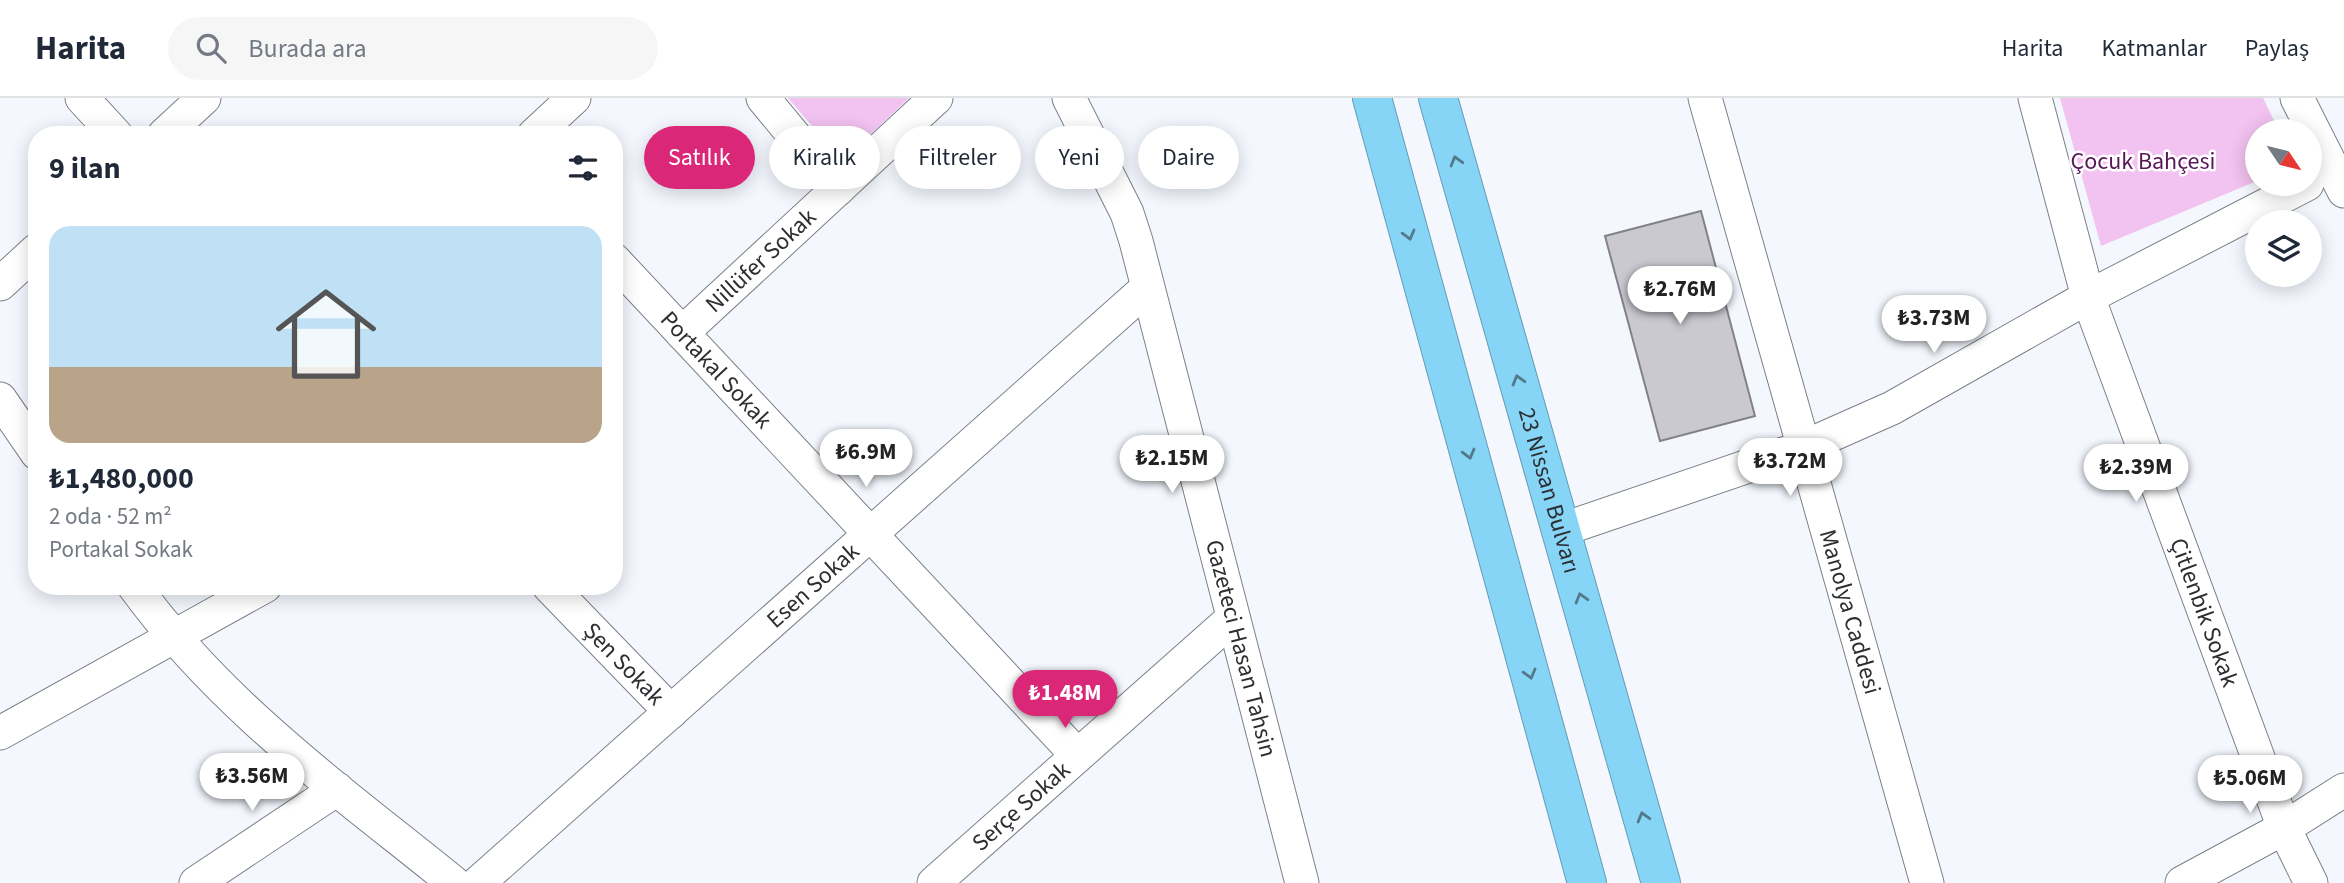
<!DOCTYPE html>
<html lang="tr">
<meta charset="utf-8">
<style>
:root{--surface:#fff;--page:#f6f6f7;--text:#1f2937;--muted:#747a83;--line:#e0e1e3;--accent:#db2777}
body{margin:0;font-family:"Source Sans 3",sans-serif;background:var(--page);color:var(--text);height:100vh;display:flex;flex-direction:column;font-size:26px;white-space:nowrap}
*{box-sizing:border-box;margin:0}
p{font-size:23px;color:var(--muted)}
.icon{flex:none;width:38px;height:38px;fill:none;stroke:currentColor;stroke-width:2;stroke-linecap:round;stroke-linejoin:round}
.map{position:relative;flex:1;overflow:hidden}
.panel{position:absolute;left:28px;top:28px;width:595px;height:469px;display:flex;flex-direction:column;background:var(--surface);border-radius:28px;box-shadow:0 4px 18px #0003}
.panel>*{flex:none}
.guide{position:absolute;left:644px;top:28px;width:665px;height:63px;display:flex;gap:14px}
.needle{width:46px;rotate:125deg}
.tools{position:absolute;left:2245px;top:21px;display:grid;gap:14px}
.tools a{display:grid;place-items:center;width:77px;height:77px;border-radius:50%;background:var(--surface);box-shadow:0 4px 18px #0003;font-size:35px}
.price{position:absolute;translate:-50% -60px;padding:0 16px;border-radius:24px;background:#fff;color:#222;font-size:23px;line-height:46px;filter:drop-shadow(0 2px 4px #0008)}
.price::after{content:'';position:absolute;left:50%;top:42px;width:21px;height:16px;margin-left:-10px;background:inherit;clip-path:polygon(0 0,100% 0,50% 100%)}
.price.selected{background:var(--accent);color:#fff}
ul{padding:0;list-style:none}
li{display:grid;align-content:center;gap:14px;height:371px;padding:0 21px}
li span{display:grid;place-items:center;height:217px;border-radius:21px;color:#555}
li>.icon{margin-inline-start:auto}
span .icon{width:126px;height:126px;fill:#fffc;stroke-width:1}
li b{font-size:30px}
h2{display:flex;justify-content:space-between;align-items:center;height:84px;padding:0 21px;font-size:30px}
.tag{padding:0 24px;border-radius:32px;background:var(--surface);box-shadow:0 4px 18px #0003;font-size:24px;line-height:63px}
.tag.selected{background:var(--accent);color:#fff}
header{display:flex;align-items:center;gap:42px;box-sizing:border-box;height:98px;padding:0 35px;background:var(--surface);border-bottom:2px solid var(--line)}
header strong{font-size:33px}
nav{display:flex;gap:38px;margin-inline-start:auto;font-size:24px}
.search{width:490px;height:63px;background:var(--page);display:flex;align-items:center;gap:18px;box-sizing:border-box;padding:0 24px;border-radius:38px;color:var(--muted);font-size:26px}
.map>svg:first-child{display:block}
.green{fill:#f2c2f0}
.building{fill:#cac9d1;stroke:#838289;stroke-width:2}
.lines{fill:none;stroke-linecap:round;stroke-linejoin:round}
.street-casing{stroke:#7c8087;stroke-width:35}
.highway-casing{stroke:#669bb2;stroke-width:40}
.street{stroke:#fff;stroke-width:33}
.highway{stroke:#86d5f7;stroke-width:38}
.oneway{stroke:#54798a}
.labels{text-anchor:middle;stroke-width:5;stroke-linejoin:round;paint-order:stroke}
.park-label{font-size:24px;fill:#581858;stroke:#fff}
.street-label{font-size:24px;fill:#2c2e31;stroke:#fff}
</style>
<header>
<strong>Harita</strong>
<div class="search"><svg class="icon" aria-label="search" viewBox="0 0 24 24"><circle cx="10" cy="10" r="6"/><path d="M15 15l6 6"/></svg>Burada ara</div>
<nav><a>Harita</a><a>Katmanlar</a><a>Paylaş</a></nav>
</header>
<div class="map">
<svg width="2344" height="785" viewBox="0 0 2344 785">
<rect width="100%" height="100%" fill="#f4f8fe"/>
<g class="green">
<polygon points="788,0 909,0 842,63"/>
<polygon points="2060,0 2263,0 2279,33 2258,33 2257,83 2101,148"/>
</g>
<polygon class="building" points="1701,113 1755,318 1660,343 1605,138"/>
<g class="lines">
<g class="street-casing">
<g id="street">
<polyline points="82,0 116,37"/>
<polyline points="763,0 838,91"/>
<path id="s1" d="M 1069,0 L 1127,115 L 1136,143 L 1302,785"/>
<path id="s2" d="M 1705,0 L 1927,785"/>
<path id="s3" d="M 2035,0 L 2088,199 L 2284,730 L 2311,785"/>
<polyline points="2297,0 2344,93"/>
<polyline points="164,37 204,0"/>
<polyline points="534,37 574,0"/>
<path id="s4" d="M 614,162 L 1077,657"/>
<polyline points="0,186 37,152"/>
<path id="s5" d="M 682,235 L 936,0"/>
<polyline points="0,301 37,355"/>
<polyline points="1561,432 1804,349 1892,310 2088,199 2307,86"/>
<path d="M 134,488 C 223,610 338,691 454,785"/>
<path id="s6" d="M 549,488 L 671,614"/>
<polyline points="0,635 265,488"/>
<polyline points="196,785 337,691"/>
<path id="s7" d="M 478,785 L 1146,191"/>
<path id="s8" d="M 934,785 L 1233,520"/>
<polyline points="2182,785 2284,730 2344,692"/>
</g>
</g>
<g class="highway-casing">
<g id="highway">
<polyline points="1372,0 1587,785"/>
<path id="s9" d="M 1438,0 L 1661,785"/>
</g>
</g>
<use href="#street" class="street"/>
<use href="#highway" class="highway"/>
</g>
<defs><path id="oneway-chevron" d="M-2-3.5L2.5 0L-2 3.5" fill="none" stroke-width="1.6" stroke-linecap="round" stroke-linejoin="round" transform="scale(1.75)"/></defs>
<g class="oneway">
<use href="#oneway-chevron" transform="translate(1456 63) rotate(-106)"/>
<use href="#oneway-chevron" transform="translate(1409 137) rotate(75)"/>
<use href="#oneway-chevron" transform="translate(1518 282) rotate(-106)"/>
<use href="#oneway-chevron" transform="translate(1469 356) rotate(75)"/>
<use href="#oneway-chevron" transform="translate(1581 500) rotate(-106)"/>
<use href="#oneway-chevron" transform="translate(1530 576) rotate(75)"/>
<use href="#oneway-chevron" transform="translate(1643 719) rotate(-106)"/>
</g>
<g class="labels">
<g class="park-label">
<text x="2143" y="71">Çocuk Bahçesi</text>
</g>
<g class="street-label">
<text dy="8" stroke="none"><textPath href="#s5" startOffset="107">Nillüfer Sokak</textPath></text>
<text dy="8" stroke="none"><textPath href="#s4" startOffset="150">Portakal Sokak</textPath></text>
<text dy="8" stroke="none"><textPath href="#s9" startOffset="408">23 Nissan Bulvarı</textPath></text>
<text dy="8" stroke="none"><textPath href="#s7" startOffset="448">Esen Sokak</textPath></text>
<text dy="8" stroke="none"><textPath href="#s2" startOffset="534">Manolya Caddesi</textPath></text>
<text dy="8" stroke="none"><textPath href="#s3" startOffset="542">Çitlenbik Sokak</textPath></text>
<text dy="8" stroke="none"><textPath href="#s1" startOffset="579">Gazeteci Hasan Tahsin</textPath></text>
<text dy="8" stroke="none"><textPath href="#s6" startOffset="108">Şen Sokak</textPath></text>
<text dy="8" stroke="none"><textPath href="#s8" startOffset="116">Serçe Sokak</textPath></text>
</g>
</g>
</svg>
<div class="tools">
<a><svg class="needle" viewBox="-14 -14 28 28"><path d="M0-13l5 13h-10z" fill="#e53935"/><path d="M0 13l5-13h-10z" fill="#747a83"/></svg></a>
<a><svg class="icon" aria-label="layers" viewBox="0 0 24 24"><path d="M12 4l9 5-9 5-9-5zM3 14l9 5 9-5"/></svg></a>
</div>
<b class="price" style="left:1680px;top:228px">₺2.76M</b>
<b class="price" style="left:1934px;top:257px">₺3.73M</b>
<b class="price" style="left:866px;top:391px">₺6.9M</b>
<b class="price" style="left:1172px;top:397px">₺2.15M</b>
<b class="price" style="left:1790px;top:400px">₺3.72M</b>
<b class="price" style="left:2136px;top:406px">₺2.39M</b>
<b class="price selected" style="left:1065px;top:632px">₺1.48M</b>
<b class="price" style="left:252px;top:715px">₺3.56M</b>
<b class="price" style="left:2250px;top:717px">₺5.06M</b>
<div class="guide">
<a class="tag selected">Satılık</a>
<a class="tag">Kiralık</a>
<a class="tag">Filtreler</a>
<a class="tag">Yeni</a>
<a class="tag">Daire</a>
</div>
<section class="panel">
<h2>9 ilan<svg class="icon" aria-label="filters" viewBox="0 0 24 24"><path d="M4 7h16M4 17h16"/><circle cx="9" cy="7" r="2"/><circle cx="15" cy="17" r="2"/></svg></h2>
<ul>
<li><span style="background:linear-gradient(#bfe0f5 65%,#b9a48a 0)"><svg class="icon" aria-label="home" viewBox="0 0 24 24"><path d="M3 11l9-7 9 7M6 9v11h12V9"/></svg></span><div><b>₺1,480,000</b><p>2 oda · 52 m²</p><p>Portakal Sokak</p></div></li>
</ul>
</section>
</div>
